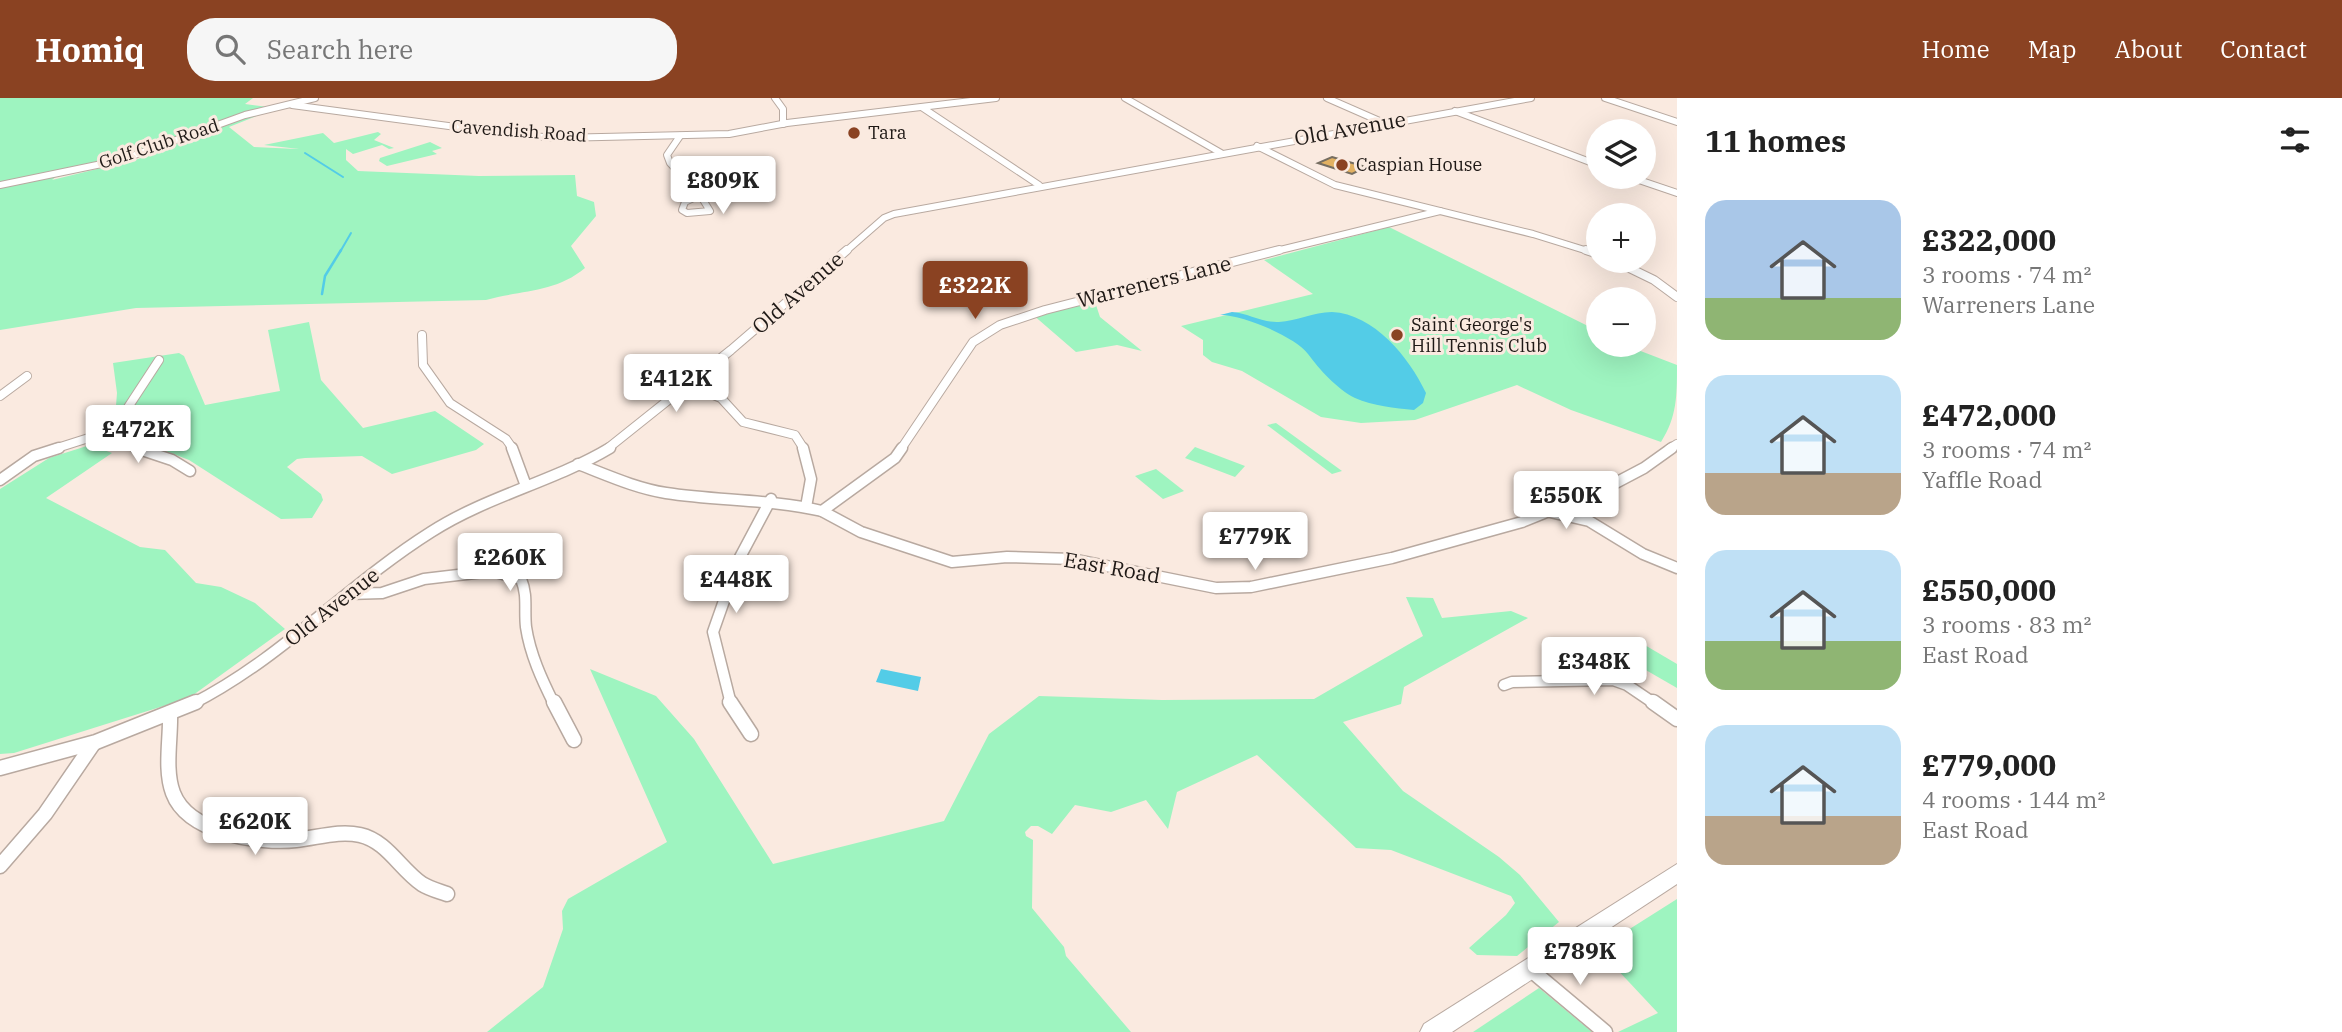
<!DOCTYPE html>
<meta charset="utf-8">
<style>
:root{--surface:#fff;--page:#f6f6f6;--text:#222;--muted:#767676;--accent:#8a4222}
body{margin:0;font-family:"IBM Plex Serif",serif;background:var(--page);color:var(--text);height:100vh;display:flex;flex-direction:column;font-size:26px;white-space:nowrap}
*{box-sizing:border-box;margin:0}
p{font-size:23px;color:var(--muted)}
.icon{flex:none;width:38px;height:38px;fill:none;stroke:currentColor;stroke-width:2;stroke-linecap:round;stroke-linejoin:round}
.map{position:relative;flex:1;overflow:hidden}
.panel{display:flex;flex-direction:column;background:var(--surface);width:665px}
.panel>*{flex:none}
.fabs{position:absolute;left:1586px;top:21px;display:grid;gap:14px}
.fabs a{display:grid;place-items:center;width:70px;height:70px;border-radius:50%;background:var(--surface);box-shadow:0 7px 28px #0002;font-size:35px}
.price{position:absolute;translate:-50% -60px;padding:0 16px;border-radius:7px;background:#fff;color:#222;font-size:23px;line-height:46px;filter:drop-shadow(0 2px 4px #0008)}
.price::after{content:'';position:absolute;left:50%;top:42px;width:21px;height:16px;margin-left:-10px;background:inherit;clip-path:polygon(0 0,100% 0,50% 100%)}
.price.active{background:var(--accent);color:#fff}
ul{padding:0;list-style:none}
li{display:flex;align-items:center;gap:21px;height:175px;padding:0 28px}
li span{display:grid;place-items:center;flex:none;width:196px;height:140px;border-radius:21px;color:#555}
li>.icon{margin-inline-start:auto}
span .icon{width:84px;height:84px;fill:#fffc;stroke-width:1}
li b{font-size:30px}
h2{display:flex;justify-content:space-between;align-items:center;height:84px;padding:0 28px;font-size:30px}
header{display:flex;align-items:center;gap:42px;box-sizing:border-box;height:98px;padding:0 35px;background:var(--accent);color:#fff}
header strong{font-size:33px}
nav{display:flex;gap:38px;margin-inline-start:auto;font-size:24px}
.search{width:490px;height:63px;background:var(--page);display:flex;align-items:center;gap:18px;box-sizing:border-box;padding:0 24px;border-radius:28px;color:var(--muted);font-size:26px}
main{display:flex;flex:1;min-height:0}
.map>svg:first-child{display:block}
.green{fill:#9ef4c0}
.water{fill:#53cce7}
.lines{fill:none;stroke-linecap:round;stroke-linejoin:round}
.stream-far1{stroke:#53cce7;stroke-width:2}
.stream{stroke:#53cce7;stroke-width:2.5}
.building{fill:#e2b162;stroke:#766e61;stroke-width:2}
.minor-far3-casing{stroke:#b8a9a0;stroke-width:8}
.minor-far2-casing{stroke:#b8a9a0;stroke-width:10}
.minor-far1-casing{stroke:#b8a9a0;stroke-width:13}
.minor-casing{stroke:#b8a9a0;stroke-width:17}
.secondary-casing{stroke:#b8a9a0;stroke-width:2}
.minor-far3{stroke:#fff;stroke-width:6}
.minor-far2{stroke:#fff;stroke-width:8}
.minor-far1{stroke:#fff;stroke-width:10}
.minor{stroke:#fff;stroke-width:14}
.secondary{fill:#fff;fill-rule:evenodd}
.poi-dot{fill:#8a4222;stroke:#faeae0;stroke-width:2.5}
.labels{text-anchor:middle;stroke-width:6;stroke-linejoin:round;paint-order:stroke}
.far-street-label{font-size:18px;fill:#1f1916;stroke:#faeae0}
.far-poi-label{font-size:18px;fill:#1f1916;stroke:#faeae0;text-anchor:start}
.street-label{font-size:21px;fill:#1f1916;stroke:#faeae0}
</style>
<header>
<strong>Homiq</strong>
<div class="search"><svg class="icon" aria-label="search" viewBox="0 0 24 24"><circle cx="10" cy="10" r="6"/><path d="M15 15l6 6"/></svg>Search here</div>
<nav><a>Home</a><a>Map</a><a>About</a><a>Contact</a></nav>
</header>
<main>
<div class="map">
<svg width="1677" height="934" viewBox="0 0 1677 934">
<rect width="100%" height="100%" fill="#faeae0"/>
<g class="green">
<path d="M 0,0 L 253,0 L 245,6 L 269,9 L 147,52 L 58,77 L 52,82 L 138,61 L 247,18 L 274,11 L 229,29 L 254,49 L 297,51 L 299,51 L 264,47 L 323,35 L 334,45 L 378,34 L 381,36 L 374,42 L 394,50 L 389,51 L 382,47 L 353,56 L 346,51 L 346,62 L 358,73 L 479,78 L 575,77 L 577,98 L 594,104 L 596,118 L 571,148 L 585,170 C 555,195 521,192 486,202 L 136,210 L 0,232 Z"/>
<polygon points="430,44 442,50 432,53 437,56 387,68 379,63 380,60"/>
<path d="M 1389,129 L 1598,233 L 1598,247 L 1625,247 L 1677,267 C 1677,298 1677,319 1661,344 L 1571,312 L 1517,287 L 1415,322 L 1361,325 L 1321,319 L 1242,273 L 1212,264 L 1203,257 L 1203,242 L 1181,228 L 1313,196 L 1264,162 Z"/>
<polygon points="1091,201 1095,204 1100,219 1142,253 1117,247 1076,254 1032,216"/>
<polygon points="309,224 321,282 363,330 435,313 484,346 476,352 392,376 362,358 305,360 297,361 287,369 321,396 323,402 312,420 281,421 189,362 114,333 117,295 113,265 179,255 184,258 205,307 280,293 268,232"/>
<polygon points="1276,325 1342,373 1332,376 1267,327"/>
<polygon points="90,347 112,355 46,400 140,449 165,452 196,485 221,489 255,505 285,531 189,600 14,655 0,656 0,391 49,360"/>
<polygon points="1195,349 1245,368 1235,379 1185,360"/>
<polygon points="1156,371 1184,393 1163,401 1135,378"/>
<polygon points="1406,499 1433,500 1442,520 1511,513 1528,520 1404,589 1401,606 1343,624 1403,693 1499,759 1520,777 1559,824 1517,858 1477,857 1469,850 1506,817 1515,805 1511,798 1391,752 1356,750 1257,657 1177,694 1168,731 1146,702 1111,714 1075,707 1052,736 1038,728 1031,728 1025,734 1026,738 1033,742 1032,810 1064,849 1066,858 1131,934 487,934 543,889 563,831 562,813 568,801 667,744 590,571 656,598 694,641 773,766 944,723 989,636 1039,598 1162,602 1314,601 1423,538"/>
<polygon points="1643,546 1677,566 1677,590 1625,560"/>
<polygon points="1677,801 1677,934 1618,934 1658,915 1598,851"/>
<polygon points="1539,890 1592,934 1473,934"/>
</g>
<g class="water">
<path d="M 1232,214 C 1248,215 1262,225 1279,224 C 1297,223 1313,214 1332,214 C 1374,216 1409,259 1426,295 L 1423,305 L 1414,312 C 1395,310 1373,308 1355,300 C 1337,291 1319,271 1308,256 C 1296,239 1241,216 1220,217 Z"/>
<polygon points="881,571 921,579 918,593 876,584"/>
</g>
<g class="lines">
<g class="stream-far1">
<polyline points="305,55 343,79"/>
<polyline points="340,154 351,135"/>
</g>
<polyline class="stream" points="322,196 325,178 341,152"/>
</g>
<polygon class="building" points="1332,59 1366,69 1352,76 1318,65"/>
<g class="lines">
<g class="minor-far3-casing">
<g id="minor-far3">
<polyline points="775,0 783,11 783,26"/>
<polyline points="1125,0 1221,55"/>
<polyline points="1327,0 1384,25"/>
<polyline points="1605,0 1677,24"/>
<polyline points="292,7 515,37 559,40 729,36 787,25 996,0"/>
<polyline points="923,10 1039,87"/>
<polyline points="1455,13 1598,67"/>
<polyline points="680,38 667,57 670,65 700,97"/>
<polyline points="1257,48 1335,87 1533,136 1591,154"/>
<polyline points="1630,79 1677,95"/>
<polyline points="0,87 121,62 245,17 315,0"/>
<polygon points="700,97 710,113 687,115 682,112 685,104"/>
<polyline points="845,154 884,120 894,116 1531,0"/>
<polyline points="1272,154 1440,113"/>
</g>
</g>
<g class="minor-far2-casing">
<g id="minor-far2">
<polyline points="1586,152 1598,156"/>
<polyline points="1615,163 1654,182 1677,199"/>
<polyline points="422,237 423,267 450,305 506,341 513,351"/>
<polyline points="689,287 721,300 743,324 795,337 804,351"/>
<polyline points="0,298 27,278"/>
<polyline points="98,337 141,351"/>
<polyline points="54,351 98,337 121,320 159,262"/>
<polyline points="607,351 731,252 847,152"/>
<polyline points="901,351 973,244 1000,227 1045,212 1279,152"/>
<polyline points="1669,351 1677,346"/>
</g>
</g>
<g class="minor-far1-casing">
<g id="minor-far1">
<polyline points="136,350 172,362 190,373"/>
<polyline points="512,350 526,388"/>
<polyline points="803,350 811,381 806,409"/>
<path d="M 578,366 C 607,377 635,390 666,395 C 718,403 770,401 822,413 L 895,360 L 902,350"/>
<polyline points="0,382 34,358 59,350"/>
<polyline points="822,413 861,434 952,464 1007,459 1072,461 1216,490 1251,489 1392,460 1522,424 1606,390 1644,370 1672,350"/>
<polyline points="1550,414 1589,423 1643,456 1677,470"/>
<path d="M 347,496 L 382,495 L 424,481 L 492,473 L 521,481 C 528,498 524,511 526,529 C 530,556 542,582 554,606"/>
<polyline points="1504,587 1512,584 1613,582 1627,587 1655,606"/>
<path d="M 192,606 C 281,561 347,487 431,434 C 487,398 553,384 610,350"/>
<polyline points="731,606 713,534 738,463 771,401"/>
</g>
</g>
<g class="minor-casing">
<g id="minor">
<polyline points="554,604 574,642"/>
<polyline points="730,604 751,636"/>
<polyline points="1653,604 1677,621"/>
<path d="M 170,615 C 171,640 164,671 173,695 C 188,735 259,746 296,742 C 317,740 339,732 360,737 C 387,743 400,771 422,786 C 430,791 439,793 447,796"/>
<polyline points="0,670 96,644 196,604"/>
<polyline points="0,768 45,716 93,646"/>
<polyline points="1531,872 1605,934"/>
</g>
</g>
<g class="secondary-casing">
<polygon id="secondary" points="1677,766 1677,786 1452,934 1420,934 1424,926"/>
</g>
<use href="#minor-far3" class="minor-far3"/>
<use href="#minor-far2" class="minor-far2"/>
<use href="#minor-far1" class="minor-far1"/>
<use href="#minor" class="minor"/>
<use href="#secondary" class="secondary"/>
</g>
<g class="poi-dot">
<circle cx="854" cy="35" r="7"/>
<circle cx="1342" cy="67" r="7"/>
<circle cx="1397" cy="237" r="7"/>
</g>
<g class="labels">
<g class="far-street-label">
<text transform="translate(519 33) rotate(4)" y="6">Cavendish Road</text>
<text transform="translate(159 46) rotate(-18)" y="6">Golf Club Road</text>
</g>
<g class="far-poi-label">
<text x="868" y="41">Tara</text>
<text x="1356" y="73">Caspian House</text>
<text x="1411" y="233">Saint George's<tspan x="1411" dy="21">Hill Tennis Club</tspan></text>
</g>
<g class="street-label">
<text transform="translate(1350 31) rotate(-10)" y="7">Old Avenue</text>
<text transform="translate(1154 184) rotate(-14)" y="7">Warreners Lane</text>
<text transform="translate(798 195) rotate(-41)" y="7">Old Avenue</text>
<text transform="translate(1112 470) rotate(10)" y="7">East Road</text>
<text transform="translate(332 509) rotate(-38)" y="7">Old Avenue</text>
</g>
</g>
</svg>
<div class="fabs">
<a><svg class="icon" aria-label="layers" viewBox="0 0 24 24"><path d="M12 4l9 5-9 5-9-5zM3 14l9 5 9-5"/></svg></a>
<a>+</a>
<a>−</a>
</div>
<b class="price" style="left:723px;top:118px">£809K</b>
<b class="price active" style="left:975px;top:223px">£322K</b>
<b class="price" style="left:676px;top:316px">£412K</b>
<b class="price" style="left:138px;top:367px">£472K</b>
<b class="price" style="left:1566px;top:433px">£550K</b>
<b class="price" style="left:1255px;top:474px">£779K</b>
<b class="price" style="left:510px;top:495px">£260K</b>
<b class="price" style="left:736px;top:517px">£448K</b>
<b class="price" style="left:1594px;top:599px">£348K</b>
<b class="price" style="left:255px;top:759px">£620K</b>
<b class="price" style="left:1580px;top:889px">£789K</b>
</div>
<section class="panel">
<h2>11 homes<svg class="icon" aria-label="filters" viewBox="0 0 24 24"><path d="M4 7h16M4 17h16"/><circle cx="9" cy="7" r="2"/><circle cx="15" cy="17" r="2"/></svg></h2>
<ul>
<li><span style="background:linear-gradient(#a9c7e8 70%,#8fb573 0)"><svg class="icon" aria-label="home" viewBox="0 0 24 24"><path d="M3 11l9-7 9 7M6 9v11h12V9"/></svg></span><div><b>£322,000</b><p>3 rooms · 74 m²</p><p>Warreners Lane</p></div></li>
<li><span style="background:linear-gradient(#bfe0f5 70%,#b9a48a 0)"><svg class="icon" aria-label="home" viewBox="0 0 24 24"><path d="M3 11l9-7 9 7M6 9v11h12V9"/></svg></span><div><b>£472,000</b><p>3 rooms · 74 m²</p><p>Yaffle Road</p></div></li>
<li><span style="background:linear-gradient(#bfe0f5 65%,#8fb573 0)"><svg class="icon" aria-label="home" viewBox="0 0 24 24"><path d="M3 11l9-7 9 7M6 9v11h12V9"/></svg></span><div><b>£550,000</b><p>3 rooms · 83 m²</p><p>East Road</p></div></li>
<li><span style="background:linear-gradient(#bfe0f5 65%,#b9a48a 0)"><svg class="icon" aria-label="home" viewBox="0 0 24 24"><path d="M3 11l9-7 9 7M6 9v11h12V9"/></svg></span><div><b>£779,000</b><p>4 rooms · 144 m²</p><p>East Road</p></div></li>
</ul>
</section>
</main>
